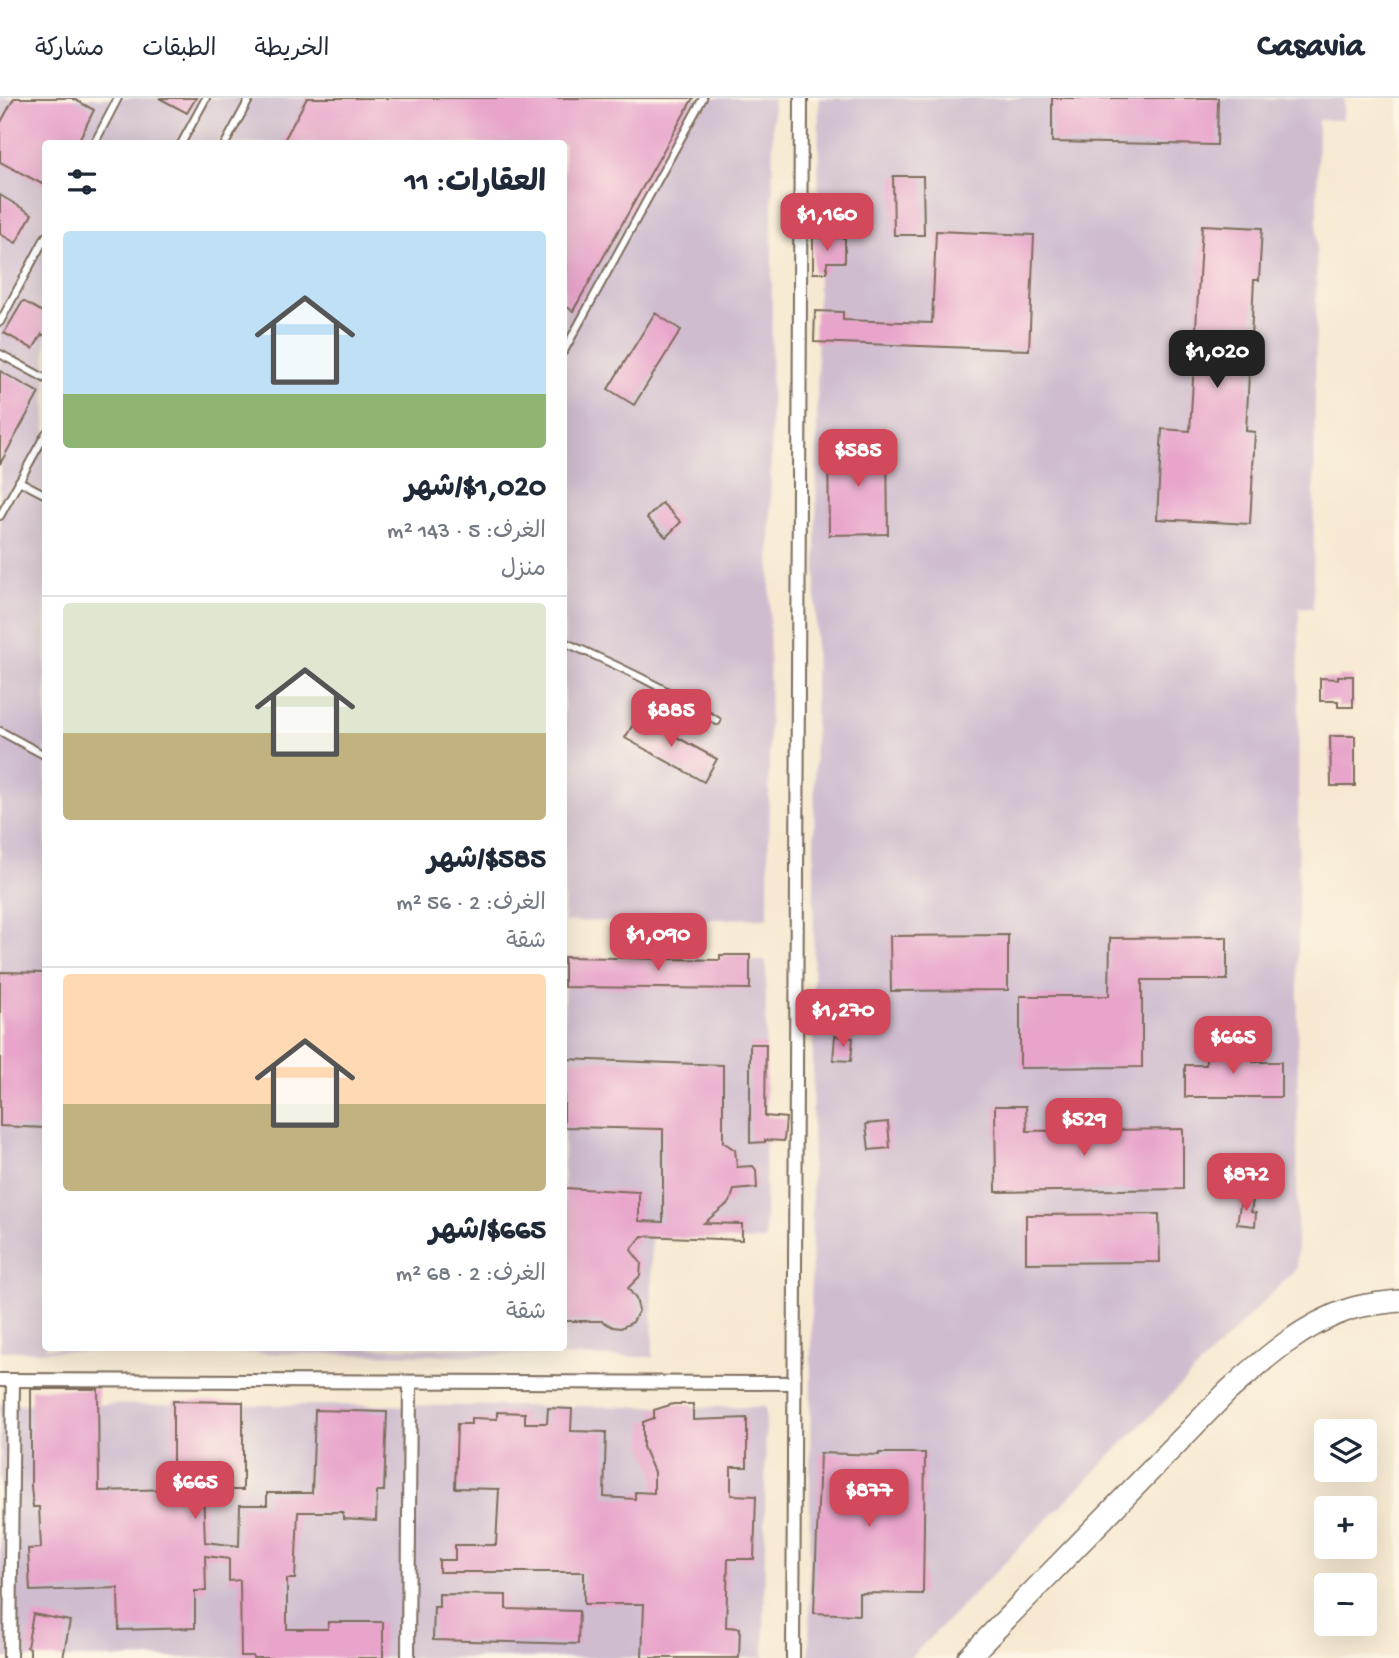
<!DOCTYPE html>
<html lang="ar">
<meta charset="utf-8">
<style>
:root{--surface:#fff;--page:#f6f6f7;--text:#1f2937;--muted:#747a83;--line:#e0e1e3;--accent:#d1495b}
body{margin:0;font-family:"Gochi Hand","Playpen Sans Arabic",sans-serif;background:var(--page);color:var(--text);direction:rtl;height:100vh;display:flex;flex-direction:column;font-size:26px;white-space:nowrap}
*{box-sizing:border-box;margin:0}
p{font-size:23px;color:var(--muted)}
.icon{flex:none;width:38px;height:38px;fill:none;stroke:currentColor;stroke-width:2;stroke-linecap:round;stroke-linejoin:round}
.map{position:relative;flex:1;overflow:hidden;direction:ltr}
.drawer{position:absolute;left:42px;top:42px;width:525px;height:1211px;display:flex;flex-direction:column;background:var(--surface);border-radius:7px;box-shadow:0 7px 28px #0002;direction:rtl}
.drawer>*{flex:none}
.tools{position:absolute;left:1314px;top:1321px;display:grid;gap:14px}
.tools a{display:grid;place-items:center;width:63px;height:63px;border-radius:7px;background:var(--surface);box-shadow:0 7px 28px #0002;font-size:35px}
.price{position:absolute;translate:-50% -60px;padding:0 16px;border-radius:14px;background:var(--accent);color:#fff;font-size:23px;line-height:46px;filter:drop-shadow(0 2px 4px #0008)}
.price::after{content:'';position:absolute;left:50%;top:42px;width:21px;height:16px;margin-left:-10px;background:inherit;clip-path:polygon(0 0,100% 0,50% 100%)}
.price.active{background:#222;color:#fff}
ul{padding:0;list-style:none}
li{display:grid;align-content:center;gap:14px;height:371px;padding:0 21px}
li+li{border-top:2px solid var(--line)}
li span{display:grid;place-items:center;height:217px;border-radius:7px;color:#555}
li>.icon{margin-inline-start:auto}
span .icon{width:126px;height:126px;fill:#fffc;stroke-width:1}
li b{font-size:30px}
h2{display:flex;justify-content:space-between;align-items:center;height:84px;padding:0 21px;font-size:30px}
header{display:flex;align-items:center;gap:42px;box-sizing:border-box;height:98px;padding:0 35px;background:var(--surface);border-bottom:2px solid var(--line)}
header strong{font-size:33px}
nav{display:flex;gap:38px;margin-inline-start:auto;font-size:24px}
.map>svg:first-child{display:block}
.industrial{fill:#cfbdcf}
.building{fill:#e8a4cb}
.lines{fill:none;stroke-linecap:round;stroke-linejoin:round}
.lane-casing{stroke:#7d6d5d;stroke-width:10}
.street-casing{stroke:#7d6d5d;stroke-width:16}
.primary-casing{stroke:#7d6d5d;stroke-width:24}
.lane{stroke:#fff;stroke-width:6}
.street{stroke:#fff;stroke-width:12}
.primary{stroke:#fff;stroke-width:21}
</style>
<header>
<strong>Casavia</strong>
<nav><a>الخريطة</a><a>الطبقات</a><a>مشاركة</a></nav>
</header>
<div class="map">
<svg width="1399" height="1560" viewBox="0 0 1399 1560">
<rect width="100%" height="100%" fill="#fcf5e5"/>
<filter id="ink" filterUnits="userSpaceOnUse"><feTurbulence type="fractalNoise" baseFrequency=".0143" numOctaves="2"/><feDisplacementMap in="SourceGraphic" scale="14" xChannelSelector="R" yChannelSelector="G"/><feConvolveMatrix kernelMatrix="1 2 1 2 8 2 1 2 1" color-interpolation-filters="sRGB"/></filter>
<filter id="wash" filterUnits="userSpaceOnUse"><feTurbulence type="fractalNoise" baseFrequency=".00686" numOctaves="4" result="noise"/><feDisplacementMap in="SourceGraphic" scale="28" xChannelSelector="R" yChannelSelector="G"/><feGaussianBlur stdDeviation="1.57" result="paint"/><feColorMatrix in="noise" values="0 0 0 0 0 0 0 0 0 0 0 0 0 0 0 0 0 1.4 0 .05"/><feComposite in="paint" operator="in"/></filter>
<g filter="url(#wash)">
<rect width="100%" height="100%" fill="#f7e9d1"/>
<g class="industrial">
<polygon points="0,0 773,0 768,820 564,824 564,46 46,46 46,1250 564,1250 564,859 766,863 765,1143 651,1139 653,1259 0,1253"/>
<polygon points="819,0 1344,0 1343,22 1318,22 1313,510 1299,509 1297,1170 910,1560 809,1560"/>
<polygon points="0,1306 766,1309 764,1560 0,1560"/>
</g>
<g id="blocks">
<g class="building">
<polygon points="14,0 72,0 94,12 77,46 46,46 46,88 0,64 0,26"/>
<polygon points="159,0 196,0 187,15"/>
<polygon points="307,0 693,0 573,213 564,207 564,46 282,46"/>
<polygon points="1052,0 1218,0 1217,47 1052,44"/>
<polygon points="893,78 923,78 924,137 894,137"/>
<polygon points="0,97 32,116 16,145 0,136"/>
<polygon points="1202,127 1262,130 1259,182 1254,182 1246,333 1255,334 1250,426 1157,421 1162,331 1190,333"/>
<polygon points="936,133 1034,137 1029,252 814,244 815,213 843,214 843,222 932,225"/>
<polygon points="813,140 845,140 845,164 827,164 827,175 813,175"/>
<polygon points="23,203 46,216 46,239 42,236 33,251 4,235"/>
<polygon points="655,215 681,232 634,307 608,291"/>
<polygon points="0,273 39,295 0,366"/>
<polygon points="828,345 887,345 888,436 829,437"/>
<polygon points="662,405 681,424 666,439 647,420"/>
<polygon points="1338,578 1353,578 1353,609 1338,609 1338,603 1320,603 1320,580 1338,581"/>
<polygon points="638,618 717,661 704,684 625,640"/>
<polygon points="1330,638 1355,638 1355,688 1331,688"/>
<polygon points="1008,837 1008,892 891,893 890,838"/>
<polygon points="1227,839 1227,882 1142,882 1142,969 1020,970 1020,898 1109,898 1110,840"/>
<polygon points="720,857 750,857 750,891 564,889 564,859 720,862"/>
<polygon points="0,874 46,875 46,1030 0,1028"/>
<polygon points="835,938 853,940 851,963 833,962"/>
<polygon points="750,946 766,946 765,1018 786,1020 784,1043 765,1042 765,1044 750,1045"/>
<polygon points="1253,952 1253,964 1281,964 1281,999 1185,999 1185,967 1206,967 1206,953"/>
<polygon points="564,961 723,967 723,1044 735,1052 737,1069 753,1068 756,1072 757,1090 734,1092 730,1104 704,1125 742,1126 742,1142 642,1138 631,1152 641,1165 640,1178 628,1190 636,1201 639,1212 633,1224 621,1230 613,1229 602,1223 564,1223 564,1090 639,1094 639,1123 663,1124 663,1031 564,1029"/>
<polygon points="995,1008 1026,1008 1027,1033 1183,1031 1183,1091 996,1094"/>
<polygon points="888,1024 890,1050 869,1052 866,1026"/>
<polygon points="1241,1101 1253,1102 1251,1114 1256,1115 1255,1128 1237,1126"/>
<polygon points="1159,1116 1160,1164 1026,1165 1026,1117"/>
<polygon points="31,1291 98,1291 99,1393 173,1391 173,1303 243,1304 243,1392 203,1392 205,1444 239,1448 240,1407 267,1407 267,1395 312,1395 315,1312 387,1314 384,1393 377,1393 376,1423 343,1421 343,1414 298,1414 295,1481 287,1481 287,1531 328,1531 328,1524 383,1524 383,1560 253,1560 253,1558 241,1558 240,1482 229,1483 229,1461 205,1458 206,1493 195,1493 195,1530 119,1532 118,1490 30,1493 28,1451 41,1450 39,1409 33,1409 31,1388"/>
<polygon points="673,1306 693,1306 693,1322 747,1320 747,1369 731,1369 731,1397 756,1398 754,1461 728,1461 726,1529 740,1530 739,1560 642,1560 644,1506 584,1506 584,1474 439,1474 439,1462 455,1462 455,1447 496,1447 499,1391 455,1390 457,1326 471,1326 471,1320 497,1321 497,1314 525,1315 525,1325 547,1325 548,1310 572,1311 571,1333 606,1334 604,1399 635,1401 635,1394 654,1395 654,1374 643,1349 643,1324 654,1320 654,1312"/>
<polygon points="820,1355 879,1357 879,1355 925,1355 923,1496 859,1495 859,1517 814,1515"/>
<polygon points="439,1496 506,1497 506,1511 579,1513 578,1546 433,1542 434,1509 439,1509"/>
<polygon points="33,1516 70,1523 63,1560 30,1560 30,1550 27,1549"/>
</g>
</g>
</g>
<g filter="url(#ink)">
<use href="#blocks" fill-opacity="0" stroke="#7d6d5d" stroke-width="2"/>
<g class="lines">
<g class="lane-casing">
<g id="lane">
<polyline points="94,46 118,0"/>
<polyline points="181,46 206,0"/>
<polyline points="225,46 250,0"/>
<polyline points="0,224 46,138"/>
<polyline points="564,253 703,0"/>
<polyline points="0,256 46,281"/>
<polyline points="19,383 46,397"/>
<polyline points="0,418 46,335"/>
<path d="M 564,544 C 617,567 668,591 717,623"/>
<polyline points="0,633 46,658"/>
</g>
</g>
<g class="street-casing">
<g id="street">
<polyline points="0,1282 794,1285"/>
<polyline points="10,1560 13,1282"/>
<polyline points="408,1560 410,1284"/>
<polyline points="793,1560 801,0"/>
</g>
</g>
<g class="primary-casing">
<path id="primary" d="M 968,1560 L 1228,1293 C 1265,1260 1302,1227 1350,1211 C 1365,1206 1383,1205 1399,1203"/>
</g>
<use href="#lane" class="lane"/>
<use href="#street" class="street"/>
<use href="#primary" class="primary"/>
</g>
</g>
</svg>
<div class="tools">
<a><svg class="icon" aria-label="layers" viewBox="0 0 24 24"><path d="M12 4l9 5-9 5-9-5zM3 14l9 5 9-5"/></svg></a>
<a>+</a>
<a>−</a>
</div>
<b class="price" style="left:827px;top:155px">$1,160</b>
<b class="price active" style="left:1217px;top:292px">$1,020</b>
<b class="price" style="left:858px;top:391px">$585</b>
<b class="price" style="left:671px;top:651px">$885</b>
<b class="price" style="left:658px;top:875px">$1,090</b>
<b class="price" style="left:843px;top:951px">$1,270</b>
<b class="price" style="left:1233px;top:978px">$665</b>
<b class="price" style="left:1084px;top:1060px">$529</b>
<b class="price" style="left:1246px;top:1115px">$872</b>
<b class="price" style="left:195px;top:1423px">$665</b>
<b class="price" style="left:869px;top:1431px">$877</b>
<section class="drawer">
<h2>العقارات: 11<svg class="icon" aria-label="filters" viewBox="0 0 24 24"><path d="M4 7h16M4 17h16"/><circle cx="9" cy="7" r="2"/><circle cx="15" cy="17" r="2"/></svg></h2>
<ul>
<li><span style="background:linear-gradient(#bfe0f5 75%,#8fb573 0)"><svg class="icon" aria-label="home" viewBox="0 0 24 24"><path d="M3 11l9-7 9 7M6 9v11h12V9"/></svg></span><div><b>$1,020/شهر</b><p>الغرف: 5 · 143 m²</p><p>منزل</p></div></li>
<li><span style="background:linear-gradient(#dfe7d0 60%,#c2b280 0)"><svg class="icon" aria-label="home" viewBox="0 0 24 24"><path d="M3 11l9-7 9 7M6 9v11h12V9"/></svg></span><div><b>$585/شهر</b><p>الغرف: 2 · 56 m²</p><p>شقة</p></div></li>
<li><span style="background:linear-gradient(#ffd9b3 60%,#c2b280 0)"><svg class="icon" aria-label="home" viewBox="0 0 24 24"><path d="M3 11l9-7 9 7M6 9v11h12V9"/></svg></span><div><b>$665/شهر</b><p>الغرف: 2 · 68 m²</p><p>شقة</p></div></li>
</ul>
</section>
</div>
